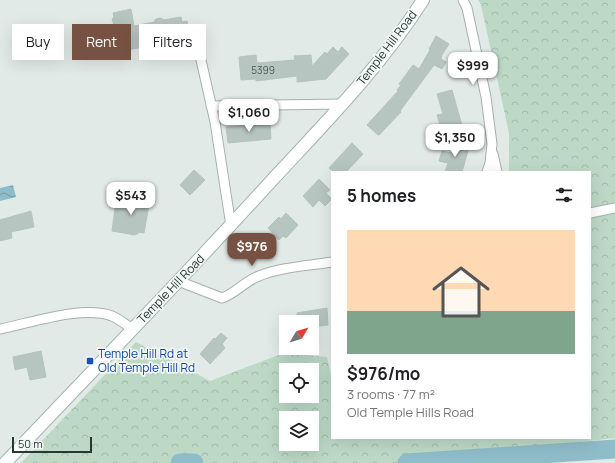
<!DOCTYPE html>
<meta charset="utf-8">
<style>
:root{--surface:#fff;--page:#f6f6f6;--text:#202124;--muted:#757577;--line:#e0e0e0;--accent:#775242}
body{margin:0;font-family:Manrope,sans-serif;background:var(--page);color:var(--text);height:100vh;display:flex;flex-direction:column;font-size:15px;white-space:nowrap}
*{box-sizing:border-box;margin:0}
p{font-size:13px;color:var(--muted)}
.icon{flex:none;width:22px;height:22px;fill:none;stroke:currentColor;stroke-width:2;stroke-linecap:round;stroke-linejoin:round}
.map{position:relative;flex:1;overflow:hidden}
.side{position:absolute;left:331px;top:171px;width:260px;height:268px;display:flex;flex-direction:column;background:var(--surface);border-radius:0px;box-shadow:0 4px 16px #0002}
.side>*{flex:none}
.banner{position:absolute;left:12px;top:24px;width:259px;height:36px;display:flex;gap:8px}
.needle{width:26px;rotate:52deg}
.tools{position:absolute;left:279px;top:315px;display:grid;gap:8px}
.tools a{display:grid;place-items:center;width:40px;height:40px;border-radius:0px;background:var(--surface);box-shadow:0 4px 16px #0002;font-size:20px}
.scale{position:absolute;left:12px;bottom:10px;width:80px;box-sizing:border-box;padding-left:4px;border:2px solid #243935;border-top:0;font-size:11px;line-height:14px;white-space:nowrap;color:#243935;-webkit-text-stroke:3px #f2f7f5;paint-order:stroke}
.price{position:absolute;translate:-50% -34px;padding:0 9px;border-radius:8px;background:#fff;color:#222;font-size:13px;line-height:26px;filter:drop-shadow(0 1px 2px #0008)}
.price::after{content:'';position:absolute;left:50%;top:24px;width:12px;height:9px;margin-left:-6px;background:inherit;clip-path:polygon(0 0,100% 0,50% 100%)}
.price.active{background:var(--accent);color:#fff}
ul{padding:0;list-style:none}
li{display:grid;align-content:center;gap:8px;height:212px;padding:0 16px}
li+li{border-top:1px solid var(--line)}
li span{display:grid;place-items:center;height:124px;border-radius:0px;color:#555}
li>.icon{margin-inline-start:auto}
span .icon{width:72px;height:72px;fill:#fffc;stroke-width:1}
li b{font-size:17px}
h2{display:flex;justify-content:space-between;align-items:center;height:48px;padding:0 16px;font-size:17px}
.tag{padding:0 14px;border-radius:0px;background:var(--surface);box-shadow:0 4px 16px #0002;font-size:14px;line-height:36px}
.tag.active{background:var(--accent);color:#fff}
.map>svg:first-child{display:block}
.forest{fill:url(#forest-crowns);fill-rule:evenodd}
.water{fill:url(#water-waves)}
.lines{fill:none;stroke-linecap:round;stroke-linejoin:round}
.river{stroke:#8fbcc9;stroke-width:19}
.building{fill:#b7c5c0;stroke:#b5c3be}
.street-casing{stroke:#a5b1ae;stroke-width:11}
.secondary-casing{stroke:#a2b5af;stroke-width:14}
.street{stroke:#fff;stroke-width:9}
.secondary{stroke:#fff;stroke-width:12}
.transit-dot{fill:#1a4fb4;stroke:#f2f7f5;stroke-width:1.5}
.labels{text-anchor:middle;stroke-width:3.5;stroke-linejoin:round;paint-order:stroke}
.number-label{font-size:10px;fill:#495c58}
.street-label{font-size:12px;fill:#243935;stroke:#f2f7f5}
.transit-label{font-size:12px;fill:#164399;stroke:#f2f7f5;text-anchor:start}
</style>
<div class="map">
<svg width="615" height="463" viewBox="0 0 615 463">
<defs>
<pattern id="forest-crowns" width="20" height="18" patternUnits="userSpaceOnUse"><rect width="20" height="18" fill="#bdd9c6"/><path d="M2 6a3 3 0 1 1 6 0M12 15a3 3 0 1 1 6 0" fill="none" stroke="#a2bbab"/></pattern>
<pattern id="water-waves" width="16" height="10" patternUnits="userSpaceOnUse"><rect width="16" height="10" fill="#8fbcc9"/><path d="M0 5q4-4 8 0t8 0" fill="none" stroke="#759aa4"/></pattern>
</defs>
<rect width="100%" height="100%" fill="#e2eae7"/>
<path class="forest" d="M 478,0 L 615,0 L 615,438 L 395,463 L 21,463 L 136,342 L 210,381 L 284,353 L 327,357 L 332,379 L 332,438 L 590,438 L 590,172 L 509,172 L 509,133 L 481,5 ZM 286,370 L 312,370 L 312,396 L 286,396 ZM 286,418 L 312,418 L 312,444 L 286,444 Z"/>
<polygon class="water" points="13,185 16,197 0,201 0,188"/>
<g class="lines">
<g class="river">
<polyline points="180,463 194,463"/>
<polyline points="407,463 615,449"/>
</g>
</g>
<g class="building">
<polygon points="131,9 134,26 154,22 156,19 161,18 164,20 181,17 182,22 187,21 189,31 185,32 186,38 128,50 124,30 116,31 112,19 114,17 113,13"/>
<polygon points="436,36 449,44 442,55 441,59 446,62 442,69 434,65 400,111 401,112 379,135 378,135 367,125 398,91 397,90 401,85 399,84 413,65 419,69 430,50 429,49"/>
<polygon points="333,47 338,52 342,47 349,54 326,79 297,82 297,76 256,81 256,79 241,80 239,57 256,55 257,63 295,60 294,56 311,55 312,66 325,52 327,54"/>
<polygon points="452,90 463,129 443,135 437,115 443,114 437,94"/>
<polygon points="270,123 271,139 228,143 226,127"/>
<polygon points="352,143 363,154 346,172 334,172 329,168"/>
<polygon points="453,143 469,147 462,172 445,172 448,163 439,161 442,151 451,153"/>
<polygon points="194,170 205,180 190,195 180,185"/>
<polygon points="319,179 330,190 326,193 332,199 325,206 319,200 313,207 303,196"/>
<polygon points="133,197 150,199 144,233 138,232 138,234 135,234 135,235 112,231 115,208 120,209 122,199 133,200"/>
<polygon points="31,211 34,227 11,232 12,238 0,241 0,220"/>
<polygon points="286,213 298,225 286,238 283,236 279,240 268,228 279,217 281,219"/>
<polygon points="327,308 328,325 312,327 312,322 297,322 297,313"/>
<polygon points="221,333 227,338 222,344 225,348 210,364 200,354 214,338 215,339"/>
<polygon points="41,351 46,377 30,380 27,367 15,370 13,357"/>
</g>
<g class="lines">
<g class="street-casing">
<g id="street">
<polyline points="463,0 467,8 486,97 492,144 490,163 487,172"/>
<polyline points="201,60 215,122 231,226"/>
<polyline points="211,106 344,104"/>
<polyline points="493,154 497,172"/>
<polyline points="590,213 615,208"/>
<path d="M 178,281 L 222,298 C 235,294 245,281 259,276 C 281,267 308,266 332,262"/>
<path d="M 0,329 C 31,323 82,305 112,316 C 119,319 126,325 133,329"/>
</g>
</g>
<g class="secondary-casing">
<path id="secondary" d="M 5,463 C 95,368 186,275 274,178 C 327,121 381,66 423,0"/>
</g>
<use href="#street" class="street"/>
<use href="#secondary" class="secondary"/>
</g>
<rect class="transit-dot" x="86" y="357" width="8" height="8" rx="2"/>
<g class="labels">
<g class="number-label">
<text x="263" y="74">5399</text>
</g>
<g class="street-label">
<text transform="translate(387 48) rotate(-53)" y="4">Temple Hill Road</text>
<text transform="translate(171 289) rotate(-46)" y="4">Temple Hill Road</text>
</g>
<g class="transit-label">
<text x="98" y="358">Temple Hill Rd at<tspan x="98" dy="14">Old Temple Hill Rd</tspan></text>
</g>
</g>
</svg>
<div class="tools">
<a><svg class="needle" viewBox="-14 -14 28 28"><path d="M0-13l5 13h-10z" fill="#e53935"/><path d="M0 13l5-13h-10z" fill="#757577"/></svg></a>
<a><svg class="icon" aria-label="locate" viewBox="0 0 24 24"><circle cx="12" cy="12" r="6"/><path d="M12 2v4M12 18v4M2 12h4M18 12h4"/></svg></a>
<a><svg class="icon" aria-label="layers" viewBox="0 0 24 24"><path d="M12 4l9 5-9 5-9-5zM3 14l9 5 9-5"/></svg></a>
</div>
<div class="scale">50 m</div>
<b class="price" style="left:473px;top:86px">$999</b>
<b class="price" style="left:249px;top:133px">$1,060</b>
<b class="price" style="left:455px;top:158px">$1,350</b>
<b class="price" style="left:131px;top:216px">$543</b>
<b class="price active" style="left:252px;top:267px">$976</b>
<div class="banner">
<a class="tag">Buy</a>
<a class="tag active">Rent</a>
<a class="tag">Filters</a>
</div>
<section class="side">
<h2>5 homes<svg class="icon" aria-label="filters" viewBox="0 0 24 24"><path d="M4 7h16M4 17h16"/><circle cx="9" cy="7" r="2"/><circle cx="15" cy="17" r="2"/></svg></h2>
<ul>
<li><span style="background:linear-gradient(#ffd9b3 65%,#7fa58c 0)"><svg class="icon" aria-label="home" viewBox="0 0 24 24"><path d="M3 11l9-7 9 7M6 9v11h12V9"/></svg></span><div><b>$976/mo</b><p>3 rooms · 77 m²</p><p>Old Temple Hills Road</p></div></li>
</ul>
</section>
</div>
